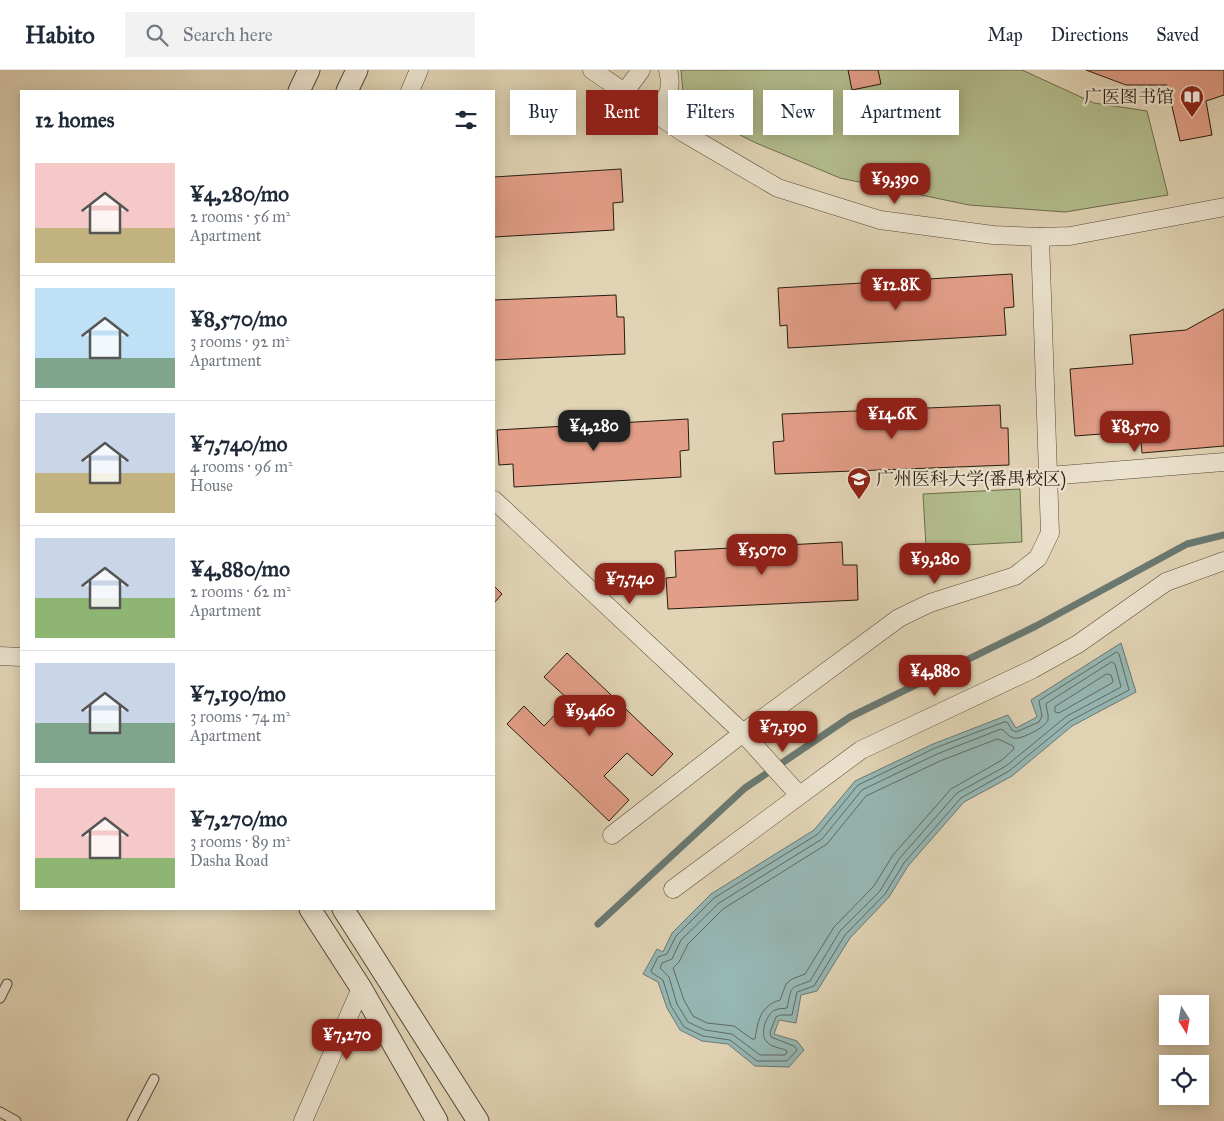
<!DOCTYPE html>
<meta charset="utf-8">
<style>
:root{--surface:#fff;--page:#f2f2f3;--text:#1f2937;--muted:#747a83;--line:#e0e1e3;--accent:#8f2418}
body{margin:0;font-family:"IM FELL Great Primer","Noto Serif SC",serif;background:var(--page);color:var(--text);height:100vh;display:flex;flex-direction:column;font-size:19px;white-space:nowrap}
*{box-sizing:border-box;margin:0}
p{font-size:16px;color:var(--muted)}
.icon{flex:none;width:28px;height:28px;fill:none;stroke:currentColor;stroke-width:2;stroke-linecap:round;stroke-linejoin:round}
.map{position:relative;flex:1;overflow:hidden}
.panel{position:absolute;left:20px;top:20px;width:475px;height:820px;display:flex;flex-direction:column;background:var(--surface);border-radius:0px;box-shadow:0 2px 12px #0003}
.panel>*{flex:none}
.guide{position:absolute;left:510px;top:20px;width:475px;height:45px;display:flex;gap:10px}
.needle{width:32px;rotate:169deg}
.buttons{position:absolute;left:1159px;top:925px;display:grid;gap:10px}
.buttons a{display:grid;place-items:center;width:50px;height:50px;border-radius:0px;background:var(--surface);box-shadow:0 2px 12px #0003;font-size:25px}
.price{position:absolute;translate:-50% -42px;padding:0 11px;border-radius:10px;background:var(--accent);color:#fff;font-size:16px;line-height:32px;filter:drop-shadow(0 1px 2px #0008)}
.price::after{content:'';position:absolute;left:50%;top:30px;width:15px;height:11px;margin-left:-8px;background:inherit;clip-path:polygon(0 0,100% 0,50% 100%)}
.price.active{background:#222;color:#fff}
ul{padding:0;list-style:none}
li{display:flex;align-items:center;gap:15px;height:125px;padding:0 15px}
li+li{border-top:1px solid var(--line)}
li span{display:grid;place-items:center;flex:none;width:140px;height:100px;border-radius:0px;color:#555}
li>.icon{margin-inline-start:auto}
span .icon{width:60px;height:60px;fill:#fffc;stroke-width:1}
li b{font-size:21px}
h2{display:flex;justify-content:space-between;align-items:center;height:60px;padding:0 15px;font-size:21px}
.pill{padding:0 18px;border-radius:0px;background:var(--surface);box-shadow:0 2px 12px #0003;font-size:18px;line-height:45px}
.pill.active{background:var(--accent);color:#fff}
header{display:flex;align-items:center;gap:30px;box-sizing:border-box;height:70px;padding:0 25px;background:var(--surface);border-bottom:1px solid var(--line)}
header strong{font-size:24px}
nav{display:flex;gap:28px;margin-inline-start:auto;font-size:18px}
.search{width:350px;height:45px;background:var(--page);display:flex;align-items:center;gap:12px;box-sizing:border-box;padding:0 18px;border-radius:0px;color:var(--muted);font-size:19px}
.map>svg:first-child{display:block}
.green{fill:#b3bd8d;stroke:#6d6c4e}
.water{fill:#96b7b4;stroke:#6a7972}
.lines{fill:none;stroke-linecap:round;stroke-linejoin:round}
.shore{stroke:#5e6a62;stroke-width:1}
.stream{stroke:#6a7972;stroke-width:7}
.building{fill:#e29e87;stroke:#271c10}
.service-casing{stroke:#564a39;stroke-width:11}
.minor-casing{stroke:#564a39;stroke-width:19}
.tertiary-casing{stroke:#564a39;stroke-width:23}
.service{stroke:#ece3cf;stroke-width:9}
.minor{stroke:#ece3cf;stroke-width:18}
.tertiary{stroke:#ece3cf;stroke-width:21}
.labels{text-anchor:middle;stroke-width:4.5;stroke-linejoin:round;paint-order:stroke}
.poi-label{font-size:18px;fill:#271c10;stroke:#ece3cf;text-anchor:end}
</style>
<header>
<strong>Habito</strong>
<div class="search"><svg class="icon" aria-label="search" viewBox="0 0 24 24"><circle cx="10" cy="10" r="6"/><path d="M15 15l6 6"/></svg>Search here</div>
<nav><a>Map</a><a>Directions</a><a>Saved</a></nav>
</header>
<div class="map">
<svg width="1224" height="1051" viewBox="0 0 1224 1051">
<rect width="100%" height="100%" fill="#e1d4b5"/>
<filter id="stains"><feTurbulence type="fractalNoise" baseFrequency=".004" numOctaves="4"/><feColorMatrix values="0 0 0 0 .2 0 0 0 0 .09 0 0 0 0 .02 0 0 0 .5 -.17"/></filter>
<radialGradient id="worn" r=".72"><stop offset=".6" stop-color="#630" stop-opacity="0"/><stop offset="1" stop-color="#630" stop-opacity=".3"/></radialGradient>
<g class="green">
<polygon points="681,0 1022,0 1094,33 1147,41 1168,125 1065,142 969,135 840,108 756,73 680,35 683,22"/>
<polygon points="1020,419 1022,472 926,477 923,424"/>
</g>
<polygon class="water" points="1121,573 1136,622 1072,656 1012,706 964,732 908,796 889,827 850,868 817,921 801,925 796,953 779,950 774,964 797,971 804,980 789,997 755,996 728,974 702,971 680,960 667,938 658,912 643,904 657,879 663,882 672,863 711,824 814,760 855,711 933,674 1008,645 1016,658 1037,647 1031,630"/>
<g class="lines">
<g class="shore">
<polygon points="1117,582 1119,584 1129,620 1070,651 1009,701 961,728 904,793 885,824 845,865 814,916 797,922 792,945 780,945 776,947 770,962 771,967 794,976 797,980 787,991 757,991 730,970 703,966 684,957 671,936 663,910 652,903 651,901 658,887 667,884 676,866 714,828 818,764 858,715 935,678 1004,652 1007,652 1012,660 1016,662 1039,652 1042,646 1039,631"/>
<path d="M 1112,592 L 1115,594 L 1121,617 L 1067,646 L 1006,696 L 957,723 L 899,789 L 880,821 L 840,861 L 810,911 C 788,919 792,916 787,938 C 783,939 779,938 775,940 C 766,944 759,965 767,972 C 771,977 780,978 786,980 L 787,982 L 785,985 L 760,985 L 732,964 L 705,960 L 688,952 L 677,934 L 669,907 L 660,898 L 662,893 L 672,889 L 681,870 L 719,833 L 822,769 L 862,720 L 937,684 L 1001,659 C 1006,661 1008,667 1014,668 C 1021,670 1046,657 1048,650 C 1049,644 1046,639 1046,634 Z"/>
<polygon points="1107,604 1111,605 1113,611 1112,613 1059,643 1055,642 1055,637"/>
<path d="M 998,669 L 1013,676 L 1014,679 L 1002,690 L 951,719 L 893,785 L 874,816 L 834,857 L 805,904 L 792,909 L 786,914 L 780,930 C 760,936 758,951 755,969 L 752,969 L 734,956 L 707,953 L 693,946 L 684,930 L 673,898 L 679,892 L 688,874 L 723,839 L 827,774 L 866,726 L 940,691 Z"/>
</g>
<polyline class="stream" points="598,854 745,718 850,647 1036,556 1187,474 1224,465"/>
</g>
<g class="building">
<polygon points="848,0 878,0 881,14 852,20"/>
<polygon points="1086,0 1224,0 1224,25 1206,31 1212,65 1180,71 1167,15 1126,15"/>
<polygon points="621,99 623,132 613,133 614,160 494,167 494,107"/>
<polygon points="1012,204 1014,237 1004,238 1006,265 788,278 787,255 780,256 778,218"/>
<polygon points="616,225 617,247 624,247 625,284 494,290 494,230"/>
<polygon points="1224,239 1224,376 1142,383 1140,361 1075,366 1070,299 1133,294 1130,265 1186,260"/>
<polygon points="1000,335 1001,358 1008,358 1009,395 775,404 773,372 784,371 782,344"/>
<polygon points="688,349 689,380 680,381 681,407 514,417 513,394 499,395 497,360"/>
<polygon points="842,472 843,495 857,495 858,530 668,539 666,508 676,507 675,481"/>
<polygon points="494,516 502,524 494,533"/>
<polygon points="567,583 673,684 652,706 627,683 604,706 629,730 609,751 507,654 524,636 544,656 569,630 544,607"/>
</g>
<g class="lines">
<g class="service-casing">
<g id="service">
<polyline points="0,928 7,914"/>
<polyline points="0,1042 16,1051"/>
<polyline points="132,1051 154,1009"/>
</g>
</g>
<g class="minor-casing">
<g id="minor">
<polyline points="592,0 684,63 778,118 880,150 993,165 1040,167 1070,166 1224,137"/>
<polyline points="410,21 419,0"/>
<polyline points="624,23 641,0"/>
<path d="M 656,44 C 667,28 673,20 668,0"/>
<polyline points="1048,406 1224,392"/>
<polyline points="494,430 743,663 799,725"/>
<polyline points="0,586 21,587"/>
<polyline points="612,765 743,663 899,548 930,533 1015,506 1038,488 1050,463 1040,167"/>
<polyline points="673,819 861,680 1033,599 1078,574 1166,512 1224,491"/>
<polyline points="303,1051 361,918"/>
</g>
</g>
<g class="tertiary-casing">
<g id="tertiary">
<polyline points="299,21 309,0"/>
<polyline points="347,21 357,0"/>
<polyline points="310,839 361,918 437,1051"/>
<polyline points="343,839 478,1051"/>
</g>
</g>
<use href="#service" class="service"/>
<use href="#minor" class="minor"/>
<use href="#tertiary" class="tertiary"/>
</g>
<defs>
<g id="library-pin" transform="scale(1.25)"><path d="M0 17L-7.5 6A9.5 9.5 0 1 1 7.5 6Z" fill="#8f2418" stroke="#ece3cf"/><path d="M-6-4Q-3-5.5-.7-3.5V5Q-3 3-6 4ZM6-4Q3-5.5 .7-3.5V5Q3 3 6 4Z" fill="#fff"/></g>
<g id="university-pin" transform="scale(1.25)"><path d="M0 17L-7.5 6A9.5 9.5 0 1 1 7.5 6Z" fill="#8f2418" stroke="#ece3cf"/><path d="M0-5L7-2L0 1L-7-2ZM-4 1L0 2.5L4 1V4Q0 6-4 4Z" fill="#fff"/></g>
</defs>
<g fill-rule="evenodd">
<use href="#library-pin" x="1192" y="27"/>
<use href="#university-pin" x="859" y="409"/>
</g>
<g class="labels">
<g class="poi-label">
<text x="1174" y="33">广医图书馆</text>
<text x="876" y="415" text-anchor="start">广州医科大学(番禺校区)</text>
</g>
</g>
<rect width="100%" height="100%" filter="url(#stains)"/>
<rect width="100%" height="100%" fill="url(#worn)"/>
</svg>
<div class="buttons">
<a><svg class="needle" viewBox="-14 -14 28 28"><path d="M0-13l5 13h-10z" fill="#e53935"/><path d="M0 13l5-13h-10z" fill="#747a83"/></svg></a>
<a><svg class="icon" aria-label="locate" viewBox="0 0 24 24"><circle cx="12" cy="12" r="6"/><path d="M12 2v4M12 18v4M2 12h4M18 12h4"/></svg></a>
</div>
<b class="price" style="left:895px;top:135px">¥9,390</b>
<b class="price" style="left:896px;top:241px">¥12.8K</b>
<b class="price" style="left:892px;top:370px">¥14.6K</b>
<b class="price active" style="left:594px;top:382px">¥4,280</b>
<b class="price" style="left:1135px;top:383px">¥8,570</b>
<b class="price" style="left:762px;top:506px">¥5,070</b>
<b class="price" style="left:935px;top:515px">¥9,280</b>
<b class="price" style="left:630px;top:535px">¥7,740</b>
<b class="price" style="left:935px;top:627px">¥4,880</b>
<b class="price" style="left:590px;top:667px">¥9,460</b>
<b class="price" style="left:783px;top:683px">¥7,190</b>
<b class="price" style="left:347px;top:991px">¥7,270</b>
<div class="guide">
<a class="pill">Buy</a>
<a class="pill active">Rent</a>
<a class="pill">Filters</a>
<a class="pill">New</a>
<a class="pill">Apartment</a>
</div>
<section class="panel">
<h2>12 homes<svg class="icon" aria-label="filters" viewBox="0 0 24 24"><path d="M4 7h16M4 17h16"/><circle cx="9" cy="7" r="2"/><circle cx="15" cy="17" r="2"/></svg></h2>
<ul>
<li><span style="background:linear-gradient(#f6c9c9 65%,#c2b280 0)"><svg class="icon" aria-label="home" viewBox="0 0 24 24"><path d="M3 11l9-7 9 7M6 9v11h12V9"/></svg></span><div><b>¥4,280/mo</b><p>2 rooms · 56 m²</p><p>Apartment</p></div></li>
<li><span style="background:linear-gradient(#bfe0f5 70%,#7fa58c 0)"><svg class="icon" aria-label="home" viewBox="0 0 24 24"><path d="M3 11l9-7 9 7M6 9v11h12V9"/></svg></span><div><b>¥8,570/mo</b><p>3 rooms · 92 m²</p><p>Apartment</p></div></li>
<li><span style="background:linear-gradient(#c9d6e8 60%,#c2b280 0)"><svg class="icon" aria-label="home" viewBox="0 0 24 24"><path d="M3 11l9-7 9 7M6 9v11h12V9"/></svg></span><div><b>¥7,740/mo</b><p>4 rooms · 96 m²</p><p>House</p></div></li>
<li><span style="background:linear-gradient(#c9d6e8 60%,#8fb573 0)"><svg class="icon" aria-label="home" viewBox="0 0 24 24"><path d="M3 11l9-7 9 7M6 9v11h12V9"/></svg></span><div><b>¥4,880/mo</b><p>2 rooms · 62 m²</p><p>Apartment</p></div></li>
<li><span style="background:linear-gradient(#c9d6e8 60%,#7fa58c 0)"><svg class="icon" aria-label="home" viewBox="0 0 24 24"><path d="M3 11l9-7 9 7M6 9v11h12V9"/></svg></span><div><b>¥7,190/mo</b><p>3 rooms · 74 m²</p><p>Apartment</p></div></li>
<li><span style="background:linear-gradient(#f6c9c9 70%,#8fb573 0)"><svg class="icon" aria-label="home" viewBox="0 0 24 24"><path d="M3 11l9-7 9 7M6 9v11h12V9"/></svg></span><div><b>¥7,270/mo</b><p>3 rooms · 89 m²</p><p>Dasha Road</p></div></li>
</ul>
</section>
</div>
